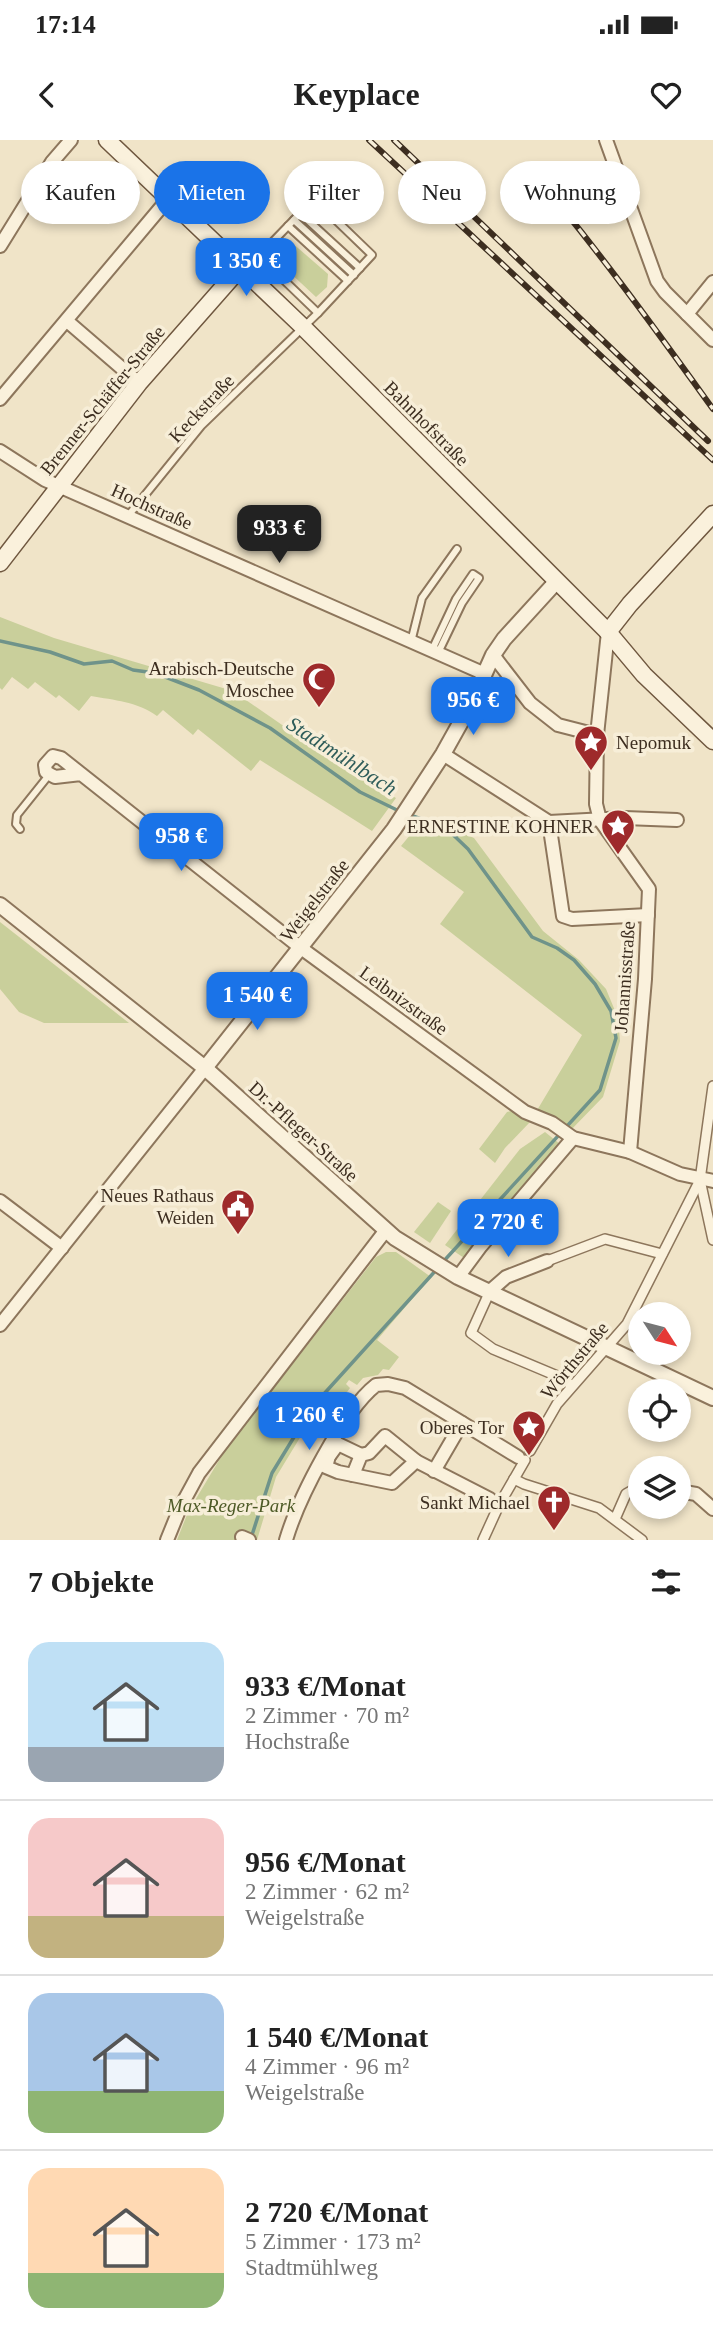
<!DOCTYPE html>
<html lang="de">
<meta charset="utf-8">
<style>
:root{--surface:#fff;--page:#f2f2f2;--text:#222;--muted:#767676;--line:#e0e0e0;--accent:#1a73e8}
body{margin:0;font-family:"Times New Roman",serif;background:var(--page);color:var(--text);height:100vh;display:flex;flex-direction:column;font-size:26px;white-space:nowrap}
*{box-sizing:border-box;margin:0}
p{font-size:23px;color:var(--muted)}
.icon{flex:none;width:38px;height:38px;fill:none;stroke:currentColor;stroke-width:2;stroke-linecap:round;stroke-linejoin:round}
.map{position:relative;height:1400px;overflow:hidden}
.panel{display:flex;flex-direction:column;background:var(--surface);flex:1}
.panel>*{flex:none}
.guide{position:absolute;left:21px;top:21px;width:672px;height:63px;display:flex;gap:14px}
.needle{width:46px;rotate:126deg}
.tools{position:absolute;left:628px;top:1162px;display:grid;gap:14px}
.tools a{display:grid;place-items:center;width:63px;height:63px;border-radius:50%;background:var(--surface);box-shadow:0 4px 10px #0003;font-size:35px}
.price{position:absolute;translate:-50% -60px;padding:0 16px;border-radius:14px;background:var(--accent);color:#fff;font-size:23px;line-height:46px;filter:drop-shadow(0 2px 4px #0008)}
.price::after{content:'';position:absolute;left:50%;top:42px;width:21px;height:16px;margin-left:-10px;background:inherit;clip-path:polygon(0 0,100% 0,50% 100%)}
.price.selected{background:#222;color:#fff}
ul{padding:0;list-style:none}
li{display:flex;align-items:center;gap:21px;height:175px;padding:0 28px}
li+li{border-top:2px solid var(--line)}
li span{display:grid;place-items:center;flex:none;width:196px;height:140px;border-radius:21px;color:#555}
li>.icon{margin-inline-start:auto}
span .icon{width:84px;height:84px;fill:#fffc;stroke-width:1}
li b{font-size:30px}
h2{display:flex;justify-content:space-between;align-items:center;height:84px;padding:0 28px;font-size:30px}
.chip{padding:0 24px;border-radius:32px;background:var(--surface);box-shadow:0 4px 10px #0003;font-size:24px;line-height:63px}
.chip.selected{background:var(--accent);color:#fff}
.status{display:flex;justify-content:space-between;align-items:center;height:49px;padding:0 35px;background:var(--surface);direction:ltr}
.status svg{height:19px;fill:currentColor}
header{display:flex;justify-content:space-between;align-items:center;height:91px;padding:0 28px;background:var(--surface);font-size:32px;font-weight:700}
.map>svg:first-child{display:block}
.green{fill:#c9cf9b}
.lines{fill:none;stroke-linecap:round;stroke-linejoin:round}
.stream{stroke:#6f938a;stroke-width:3.5}
.service-casing{stroke:#8d765c;stroke-width:10}
.pedestrian-casing{stroke:#8d765c;stroke-width:12}
.minor-casing{stroke:#8d765c;stroke-width:16}
.tertiary-casing{stroke:#8d765c;stroke-width:18}
.secondary-casing{stroke:#6f573f;stroke-width:19}
.service{stroke:#faf1dc;stroke-width:6}
.pedestrian{stroke:#faf1dc;stroke-width:9}
.minor{stroke:#faf1dc;stroke-width:12}
.tertiary{stroke:#faf1dc;stroke-width:14}
.secondary{stroke:#faf1dc;stroke-width:16}
.rail-casing{stroke:#3d2e20;stroke-width:6}
.rail{stroke:#f7eed8;stroke-width:3.5;stroke-dasharray:10;stroke-linecap:butt}
.labels{text-anchor:middle;stroke-width:7;stroke-linejoin:round;paint-order:stroke}
.street-label{font-size:19px;fill:#3d2e20;stroke:#f7eed8}
.poi-label{font-size:19px;fill:#3d2e20;stroke:#f7eed8;text-anchor:end}
.park-label{font-size:19px;font-style:italic;fill:#4d5a26;stroke:#f7eed8}
.water-label{font-size:21px;font-style:italic;fill:#2f5d5a;stroke:#f7eed8}
</style>
<div class="status"><b>17:14</b><svg viewBox="0 0 49 12"><path d="M0 12V9h3v3zM5 12V6h3v6zM10 12V3h3v9zM15 12V0h3v12zM26 1h20v11H26zM47 4h2v5h-2z"/></svg></div>
<header><svg class="icon" aria-label="back" viewBox="0 0 24 24"><path d="M15 5l-7 7 7 7"/></svg>Keyplace<svg class="icon" aria-label="heart" viewBox="0 0 24 24"><path d="M12 20l-8-8c-3-5 5-10 8-4 3-6 11-1 8 4z"/></svg></header>
<div class="map">
<svg width="713" height="1400" viewBox="0 0 713 1400">
<rect width="100%" height="100%" fill="#f0e4c8"/>
<g class="green">
<polygon points="291,102 328,134 327,147 316,157 286,129 289,126 277,114"/>
<path d="M 0,477 L 54,498 L 233,551 L 353,634 L 396,658 L 372,691 L 260,620 L 251,631 L 198,589 L 193,595 L 163,570 L 157,576 C 138,562 114,560 91,556 L 79,571 L 59,555 L 56,558 L 35,542 L 28,549 L 12,537 L 2,550 L 0,548 Z"/>
<polygon points="425,677 474,698 543,791 579,820 606,849 618,878 620,901 603,957 569,992 536,972 582,895 440,784 464,752 401,706"/>
<polygon points="0,782 129,883 44,883 19,872 0,849"/>
<polygon points="511,971 530,982 505,1008 495,1023 479,1009 507,972"/>
<polygon points="545,992 560,1004 467,1120 445,1105 520,1009"/>
<polygon points="438,1062 451,1071 430,1103 414,1092"/>
<polygon points="386,1112 396,1112 431,1137 377,1200 399,1217 389,1230 383,1229 378,1235 363,1238 357,1245 349,1240 346,1244 350,1248 324,1284 320,1282 316,1284 315,1288 318,1293 315,1298 304,1291 276,1337 257,1400 177,1400 188,1372 224,1312 376,1117"/>
</g>
<g class="lines">
<g class="stream">
<polyline points="0,501 50,512 84,524 112,521 133,530 155,533 199,550 270,588 360,652 399,671"/>
<polyline points="410,675 446,688 468,709 532,797 557,808 574,820 595,844 611,871 616,898 600,950 442,1123"/>
<polyline points="251,1398 272,1333 313,1266 437,1129"/>
</g>
<g class="service-casing">
<g id="service">
<polyline points="300,73 360,128"/>
<polyline points="294,80 354,135"/>
<polyline points="288,86 348,141"/>
<polyline points="259,116 318,173"/>
<polyline points="128,376 201,286 318,173 372,115 314,59 259,116 242,126"/>
<polyline points="411,502 422,458 457,409"/>
<polyline points="432,510 456,459 473,434 479,438 462,463 438,513"/>
<polyline points="20,689 16,684 17,675 49,635"/>
</g>
</g>
<g class="pedestrian-casing">
<g id="pedestrian">
<polyline points="700,1040 713,1100"/>
<polyline points="547,1121 605,1099 662,1114"/>
<polyline points="490,1151 471,1193 493,1209 562,1238 571,1245"/>
<polyline points="530,1311 557,1264 627,1184 700,1040 713,946"/>
<polyline points="514,1339 524,1344 599,1368 642,1400"/>
<polyline points="615,1379 626,1354 640,1346"/>
<polyline points="483,1400 499,1365 525,1320"/>
</g>
</g>
<g class="minor-casing">
<g id="minor">
<polyline points="606,0 657,141 665,152 713,200"/>
<polyline points="0,106 52,22 71,0"/>
<polyline points="687,174 713,142"/>
<polyline points="67,181 139,243"/>
<polyline points="0,259 168,59"/>
<polyline points="0,311 45,340 485,534"/>
<polyline points="608,492 597,595 596,664 600,680 649,749 645,839 630,1012"/>
<polyline points="493,515 530,563 558,585 597,595"/>
<polyline points="443,614 549,682 563,776 572,779 648,775"/>
<polyline points="81,634 55,637 46,632 45,625 53,616 61,618 301,808 525,972 552,983 573,998 630,1012 680,1034 713,1041"/>
<polyline points="549,682 625,678 677,680"/>
<polyline points="0,1061 62,1108"/>
<polyline points="458,1137 481,1106 573,998"/>
<polyline points="490,1151 506,1137 547,1121"/>
<polyline points="0,1185 205,928"/>
<polyline points="330,1315 338,1304 361,1315"/>
<polyline points="329,1316 326,1327 338,1332 392,1343 416,1321 490,1359"/>
<polyline points="434,1331 462,1283"/>
<polyline points="353,1335 361,1315 369,1313 385,1296 416,1321"/>
<polyline points="679,1351 696,1354 713,1369"/>
<polyline points="242,1397 249,1400"/>
<polyline points="167,1400 180,1368 199,1333 386,1090"/>
<path d="M 286,1400 C 298,1359 343,1271 376,1245 L 388,1244 L 405,1248 L 518,1317"/>
</g>
</g>
<g class="tertiary-casing">
<g id="tertiary">
<polyline points="0,765 205,928 395,1098 458,1137 713,1258"/>
<polyline points="205,928 394,689 443,614 472,562 493,515 504,499 556,442"/>
</g>
</g>
<g class="secondary-casing">
<g id="secondary">
<polyline points="107,0 303,187 608,492 644,535 713,601"/>
<polyline points="0,423 139,243 241,127"/>
<polyline points="608,492 630,464 713,374"/>
</g>
</g>
<use href="#service" class="service"/>
<use href="#pedestrian" class="pedestrian"/>
<use href="#minor" class="minor"/>
<use href="#tertiary" class="tertiary"/>
<use href="#secondary" class="secondary"/>
<g class="rail-casing">
<g id="rail">
<polyline points="369,0 713,320"/>
<polyline points="394,0 708,301"/>
<path d="M 528,27 C 594,104 653,186 713,269"/>
</g>
</g>
<use href="#rail" class="rail"/>
</g>
<defs>
<g id="mosque-pin" transform="scale(1.75)"><path d="M0 17L-7.5 6A9.5 9.5 0 1 1 7.5 6Z" fill="#9e2a2b" stroke="#f7eed8"/><path d="M3.5-4.9A6 6 0 1 0 3.5 4.9A5 5 0 1 1 3.5-4.9Z" fill="#fff"/></g>
<g id="sight-pin" transform="scale(1.75)"><path d="M0 17L-7.5 6A9.5 9.5 0 1 1 7.5 6Z" fill="#9e2a2b" stroke="#f7eed8"/><path d="M0-6L1.8-2.2L6-1.7L2.9 1.2L3.7 5.4L0 3.3L-3.7 5.4L-2.9 1.2L-6-1.7L-1.8-2.2Z" fill="#fff"/></g>
<g id="civic-pin" transform="scale(1.75)"><path d="M0 17L-7.5 6A9.5 9.5 0 1 1 7.5 6Z" fill="#9e2a2b" stroke="#f7eed8"/><path d="M-.6-6.5H3V-4.5H.6V-3L4-1V1h2V6H-6V1h2V-1L-.6-3ZM-1.2 2.5V6h2.4V2.5Z" fill="#fff"/></g>
<g id="church-pin" transform="scale(1.75)"><path d="M0 17L-7.5 6A9.5 9.5 0 1 1 7.5 6Z" fill="#9e2a2b" stroke="#f7eed8"/><path d="M-1.2-6h2.4v3.5h3.3v2.4h-3.3V6h-2.4V-.1h-3.3v-2.4h3.3Z" fill="#fff"/></g>
</defs>
<g fill-rule="evenodd">
<use href="#mosque-pin" x="319" y="539"/>
<use href="#sight-pin" x="591" y="602"/>
<use href="#sight-pin" x="618" y="686"/>
<use href="#civic-pin" x="238" y="1066"/>
<use href="#sight-pin" x="529" y="1287"/>
<use href="#church-pin" x="554" y="1362"/>
</g>
<g class="labels">
<g class="street-label">
<text transform="translate(102 260) rotate(-51)" y="7">Brenner-Schäffer-Straße</text>
<text transform="translate(201 268) rotate(-47)" y="7">Keckstraße</text>
<text transform="translate(427 283) rotate(45)" y="7">Bahnhofstraße</text>
<text transform="translate(152 366) rotate(24)" y="7">Hochstraße</text>
<text transform="translate(314 760) rotate(-52)" y="7">Weigelstraße</text>
<text transform="translate(624 837) rotate(-86)" y="7">Johannisstraße</text>
<text transform="translate(404 860) rotate(36)" y="7">Leibnizstraße</text>
<text transform="translate(304 991) rotate(42)" y="7">Dr.-Pfleger-Straße</text>
<text transform="translate(574 1220) rotate(-50)" y="7">Wörthstraße</text>
</g>
<g class="poi-label">
<text x="294" y="535">Arabisch-Deutsche<tspan x="294" dy="22">Moschee</tspan></text>
<text x="616" y="609" text-anchor="start">Nepomuk</text>
<text x="594" y="693">ERNESTINE KOHNER</text>
<text x="214" y="1062">Neues Rathaus<tspan x="214" dy="22">Weiden</tspan></text>
<text x="504" y="1294">Oberes Tor</text>
<text x="530" y="1369">Sankt Michael</text>
</g>
<g class="park-label">
<text x="231" y="1372">Max-Reger-Park</text>
</g>
<g class="water-label">
<text transform="translate(342 616) rotate(33)" y="7">Stadtmühlbach</text>
</g>
</g>
</svg>
<div class="tools">
<a><svg class="needle" viewBox="-14 -14 28 28"><path d="M0-13l5 13h-10z" fill="#e53935"/><path d="M0 13l5-13h-10z" fill="#767676"/></svg></a>
<a><svg class="icon" aria-label="locate" viewBox="0 0 24 24"><circle cx="12" cy="12" r="6"/><path d="M12 2v4M12 18v4M2 12h4M18 12h4"/></svg></a>
<a><svg class="icon" aria-label="layers" viewBox="0 0 24 24"><path d="M12 4l9 5-9 5-9-5zM3 14l9 5 9-5"/></svg></a>
</div>
<b class="price" style="left:246px;top:158px">1 350 €</b>
<b class="price selected" style="left:279px;top:425px">933 €</b>
<b class="price" style="left:473px;top:597px">956 €</b>
<b class="price" style="left:181px;top:733px">958 €</b>
<b class="price" style="left:257px;top:892px">1 540 €</b>
<b class="price" style="left:508px;top:1119px">2 720 €</b>
<b class="price" style="left:309px;top:1312px">1 260 €</b>
<div class="guide">
<a class="chip">Kaufen</a>
<a class="chip selected">Mieten</a>
<a class="chip">Filter</a>
<a class="chip">Neu</a>
<a class="chip">Wohnung</a>
</div>
</div>
<section class="panel">
<h2>7 Objekte<svg class="icon" aria-label="filters" viewBox="0 0 24 24"><path d="M4 7h16M4 17h16"/><circle cx="9" cy="7" r="2"/><circle cx="15" cy="17" r="2"/></svg></h2>
<ul>
<li><span style="background:linear-gradient(#bfe0f5 75%,#9aa5b1 0)"><svg class="icon" aria-label="home" viewBox="0 0 24 24"><path d="M3 11l9-7 9 7M6 9v11h12V9"/></svg></span><div><b>933 €/Monat</b><p>2 Zimmer · 70 m²</p><p>Hochstraße</p></div></li>
<li><span style="background:linear-gradient(#f6c9c9 70%,#c2b280 0)"><svg class="icon" aria-label="home" viewBox="0 0 24 24"><path d="M3 11l9-7 9 7M6 9v11h12V9"/></svg></span><div><b>956 €/Monat</b><p>2 Zimmer · 62 m²</p><p>Weigelstraße</p></div></li>
<li><span style="background:linear-gradient(#a9c7e8 70%,#8fb573 0)"><svg class="icon" aria-label="home" viewBox="0 0 24 24"><path d="M3 11l9-7 9 7M6 9v11h12V9"/></svg></span><div><b>1 540 €/Monat</b><p>4 Zimmer · 96 m²</p><p>Weigelstraße</p></div></li>
<li><span style="background:linear-gradient(#ffd9b3 75%,#8fb573 0)"><svg class="icon" aria-label="home" viewBox="0 0 24 24"><path d="M3 11l9-7 9 7M6 9v11h12V9"/></svg></span><div><b>2 720 €/Monat</b><p>5 Zimmer · 173 m²</p><p>Stadtmühlweg</p></div></li>
</ul>
</section>
